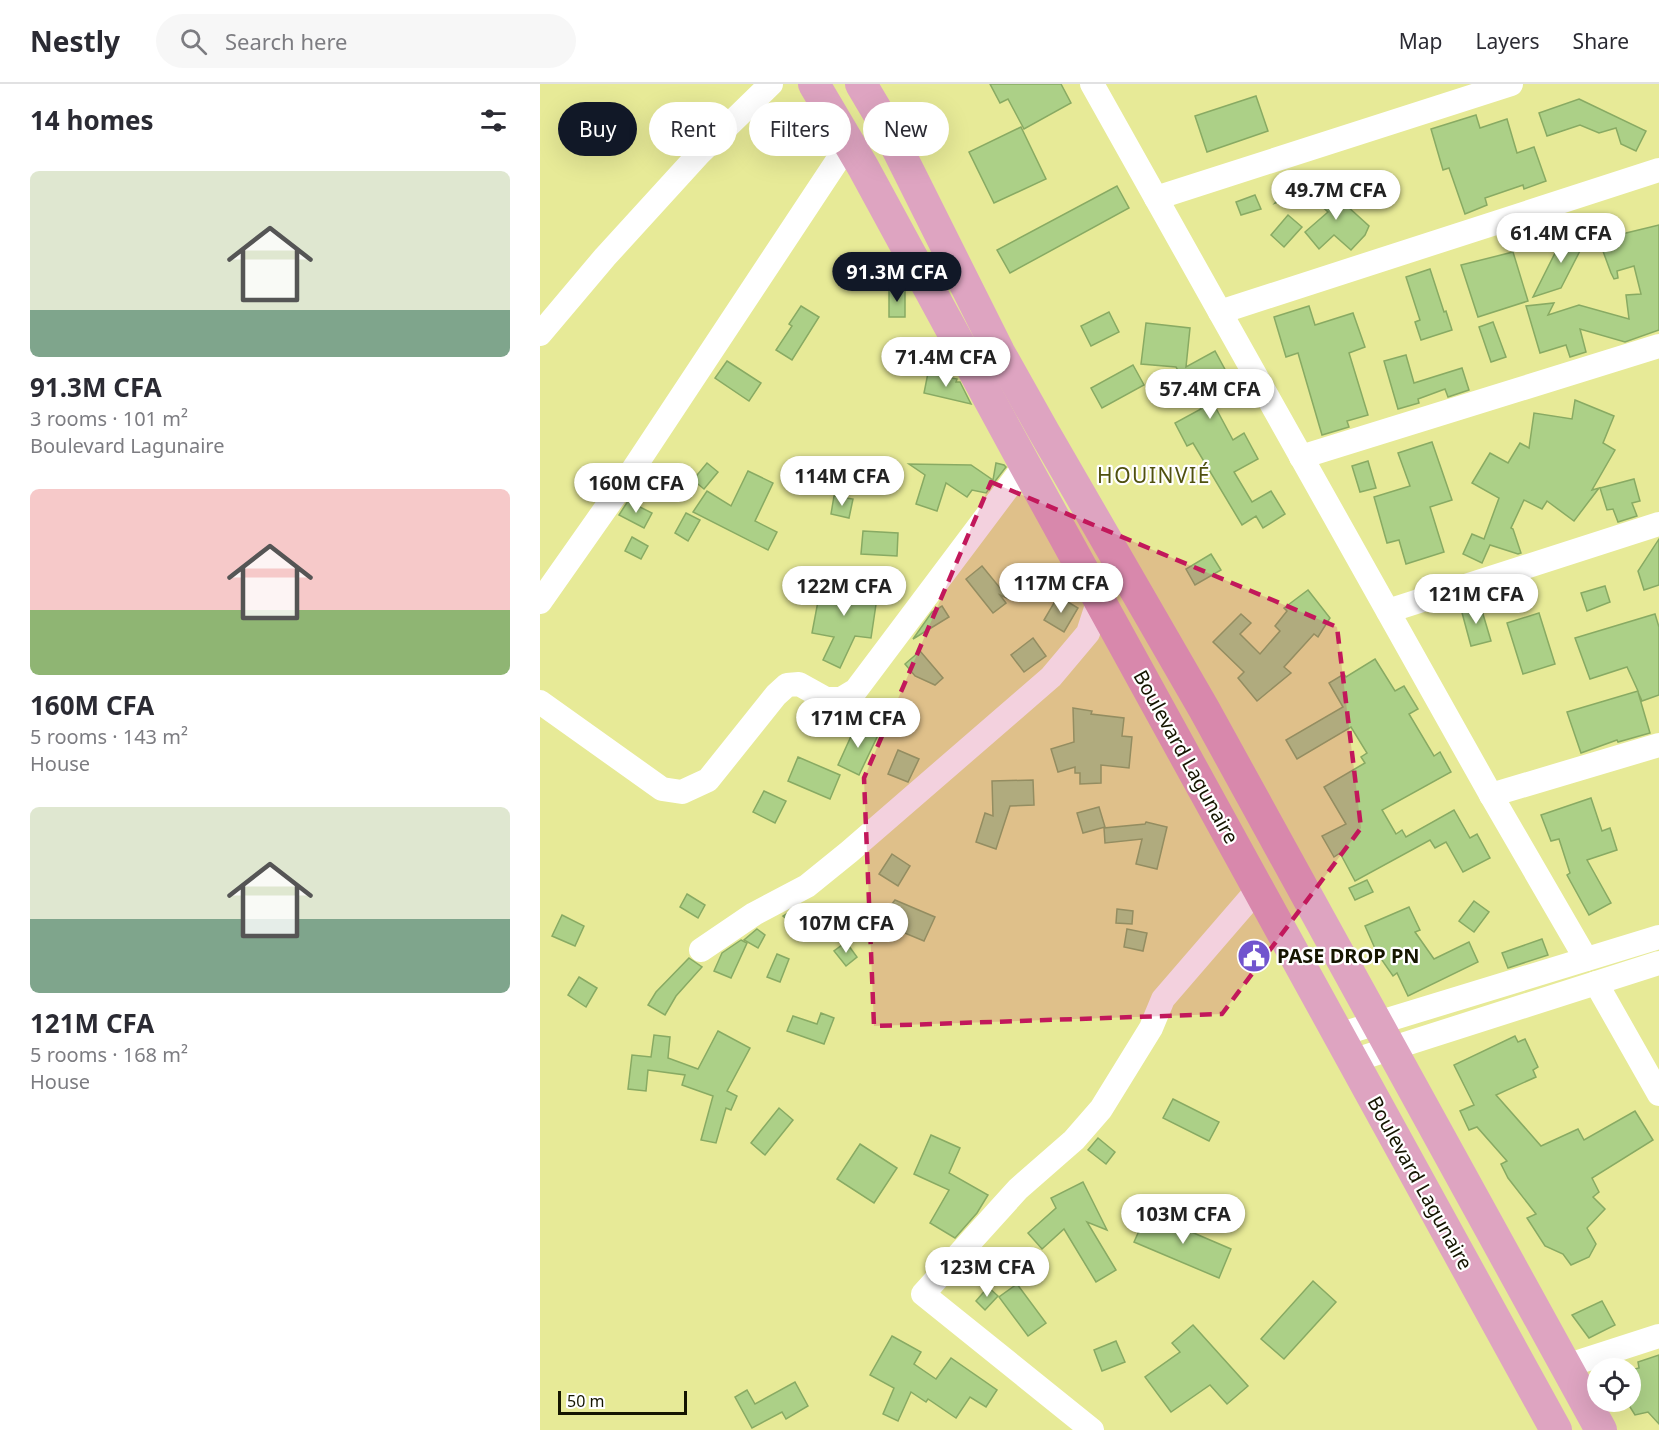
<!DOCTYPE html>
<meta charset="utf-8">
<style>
:root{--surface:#fff;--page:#f7f7f7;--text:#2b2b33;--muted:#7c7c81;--line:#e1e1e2;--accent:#111827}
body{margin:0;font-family:"Noto Sans",sans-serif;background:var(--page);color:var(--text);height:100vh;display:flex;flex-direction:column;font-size:22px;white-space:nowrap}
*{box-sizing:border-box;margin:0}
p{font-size:20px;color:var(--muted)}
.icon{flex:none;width:33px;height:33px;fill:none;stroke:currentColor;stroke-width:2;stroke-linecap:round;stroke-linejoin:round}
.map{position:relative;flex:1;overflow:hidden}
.panel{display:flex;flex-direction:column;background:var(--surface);width:540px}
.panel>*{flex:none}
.hud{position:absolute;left:18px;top:18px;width:570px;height:54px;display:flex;gap:12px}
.fabs{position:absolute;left:1047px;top:1274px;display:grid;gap:12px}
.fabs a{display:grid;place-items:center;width:54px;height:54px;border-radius:50%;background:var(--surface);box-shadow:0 6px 24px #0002;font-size:30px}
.scale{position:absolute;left:18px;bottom:15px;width:129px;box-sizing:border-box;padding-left:6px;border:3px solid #151500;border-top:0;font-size:16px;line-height:21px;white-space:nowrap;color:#151500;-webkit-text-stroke:4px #fff;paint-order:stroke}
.price{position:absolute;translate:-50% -51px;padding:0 14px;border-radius:21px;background:#fff;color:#222;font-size:20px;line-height:39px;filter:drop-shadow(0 2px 3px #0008)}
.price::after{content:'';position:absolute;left:50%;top:36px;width:18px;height:14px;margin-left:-9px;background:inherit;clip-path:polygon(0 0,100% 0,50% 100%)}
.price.selected{background:var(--accent);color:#fff}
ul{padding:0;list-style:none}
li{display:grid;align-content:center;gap:12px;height:318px;padding:0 30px}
li span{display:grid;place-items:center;height:186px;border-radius:9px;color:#555}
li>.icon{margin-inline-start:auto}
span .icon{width:108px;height:108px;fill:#fffc;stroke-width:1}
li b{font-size:26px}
h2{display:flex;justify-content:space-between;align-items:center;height:72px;padding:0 30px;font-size:26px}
.tag{padding:0 21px;border-radius:27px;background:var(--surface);box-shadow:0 6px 24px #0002;font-size:21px;line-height:54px}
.tag.selected{background:var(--accent);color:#fff}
header{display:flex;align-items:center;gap:36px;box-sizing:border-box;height:84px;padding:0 30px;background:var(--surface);border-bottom:2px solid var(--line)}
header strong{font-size:28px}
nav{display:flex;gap:33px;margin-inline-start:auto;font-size:21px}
.search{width:420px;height:54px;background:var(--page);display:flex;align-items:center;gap:15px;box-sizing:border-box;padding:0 21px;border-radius:33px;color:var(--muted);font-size:22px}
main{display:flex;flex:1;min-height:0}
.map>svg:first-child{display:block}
.building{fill:#acd087;stroke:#88aa63;stroke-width:1.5}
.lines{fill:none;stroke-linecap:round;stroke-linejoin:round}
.minor{stroke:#fff;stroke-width:24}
.major{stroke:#dea4c1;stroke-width:32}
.marked{fill:#c2185b;fill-opacity:0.2;stroke:#c2185b;stroke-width:4.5;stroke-dasharray:12 8;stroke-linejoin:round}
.labels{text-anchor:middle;stroke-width:4.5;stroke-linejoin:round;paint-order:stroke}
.street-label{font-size:20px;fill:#151500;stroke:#fff}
.poi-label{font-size:20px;font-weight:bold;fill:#151500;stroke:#fff;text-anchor:start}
.neighbourhood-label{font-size:21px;letter-spacing:1.5px;fill:#50510f;stroke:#fff}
</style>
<header>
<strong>Nestly</strong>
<div class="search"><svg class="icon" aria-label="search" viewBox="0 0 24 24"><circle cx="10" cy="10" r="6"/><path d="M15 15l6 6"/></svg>Search here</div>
<nav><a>Map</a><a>Layers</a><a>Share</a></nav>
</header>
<main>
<section class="panel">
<h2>14 homes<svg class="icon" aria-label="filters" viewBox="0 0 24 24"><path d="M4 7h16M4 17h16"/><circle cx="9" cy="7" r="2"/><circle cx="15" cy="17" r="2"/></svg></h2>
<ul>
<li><span style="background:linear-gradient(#dfe7d0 75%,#7fa58c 0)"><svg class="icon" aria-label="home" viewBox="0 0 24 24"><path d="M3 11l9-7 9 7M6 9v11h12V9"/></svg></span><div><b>91.3M CFA</b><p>3 rooms · 101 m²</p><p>Boulevard Lagunaire</p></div></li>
<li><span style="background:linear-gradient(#f6c9c9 65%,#8fb573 0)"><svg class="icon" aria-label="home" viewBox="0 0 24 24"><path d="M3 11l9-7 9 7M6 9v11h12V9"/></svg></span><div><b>160M CFA</b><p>5 rooms · 143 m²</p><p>House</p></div></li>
<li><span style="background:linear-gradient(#dfe7d0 60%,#7fa58c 0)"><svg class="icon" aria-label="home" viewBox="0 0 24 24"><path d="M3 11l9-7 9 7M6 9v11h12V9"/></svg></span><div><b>121M CFA</b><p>5 rooms · 168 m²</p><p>House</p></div></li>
</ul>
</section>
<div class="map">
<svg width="1119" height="1346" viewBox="0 0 1119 1346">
<rect width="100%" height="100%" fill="#e7ea97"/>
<g class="building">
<polygon points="450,0 521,0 531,19 484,45 468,15 460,19"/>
<polygon points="716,12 728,47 667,68 655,32"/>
<polygon points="1039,15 1106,47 1096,67 1081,60 1076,44 1059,49 1040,41 1007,52 999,29"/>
<polygon points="936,31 940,44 967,35 977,69 994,63 1006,97 984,105 983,101 945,114 947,121 925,130 909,84 903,86 891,45"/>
<polygon points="481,43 506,95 454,119 429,68"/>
<polygon points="821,88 850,103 842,117 813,102"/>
<polygon points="757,94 772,106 735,119"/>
<polygon points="577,102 589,124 470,189 457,166"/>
<polygon points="779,102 785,102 829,142 825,151 811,166 794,151 779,165 765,148 788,128 770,112"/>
<polygon points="715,111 721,125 701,131 696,118"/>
<polygon points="1058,130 1071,131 1074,157 1082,150 1119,141 1119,246 1085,258 1040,245 1046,268 1030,273 1026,261 1000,269 986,222 1014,219 1008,231 1039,221 1089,235 1086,211 1101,210 1094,182 1077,187 1078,194 1074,195 1071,189 1053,140"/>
<polygon points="748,131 762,143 744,163 731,151"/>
<polygon points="1026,147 1045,157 1021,204 993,213"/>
<polygon points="973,168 988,217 938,233 921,181"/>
<polygon points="890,185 904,228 906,227 912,246 881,256 875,238 880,236 866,193"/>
<rect x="349" y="205" width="16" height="28"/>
<polygon points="261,222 279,233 252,276 236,266 252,242 249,240"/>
<polygon points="769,222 775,241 813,229 825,263 809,269 828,331 807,337 809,343 782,351 758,269 746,273 734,233"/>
<polygon points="569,228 579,248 551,262 541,242"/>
<polygon points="953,238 966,273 951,278 939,243"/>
<polygon points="606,239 650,244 646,283 675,267 694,302 671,315 693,356 704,349 718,375 694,388 712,418 731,407 745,430 723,444 716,432 702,441 653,359 647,362 635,339 661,325 636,283 601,280"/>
<polygon points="866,271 874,299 922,284 929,306 908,313 905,305 878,315 879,319 858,325 844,277"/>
<polygon points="187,277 221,299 209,317 175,294"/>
<polygon points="593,281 604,301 562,324 551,304"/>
<polygon points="388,289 417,295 416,298 420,298 431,320 384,309"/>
<polygon points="1035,316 1074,332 1063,359 1075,366 1052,406 1059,404 1034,437 1007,417 1002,425 984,416 971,444 973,445 981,469 978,470 950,461 942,479 923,470 932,450 944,455 959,414 932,399 950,369 968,379 980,359 989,364 994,329 1032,335"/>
<polygon points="892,358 912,416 890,423 904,468 866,480 859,456 847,459 834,413 870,402 858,369"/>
<polygon points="828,377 836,404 820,408 812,382"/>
<polygon points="167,379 178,388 164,405 153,396"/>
<polygon points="456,379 464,381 466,383 446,409 432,406 427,413 406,399 397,427 376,420 385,391 369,380 431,381 453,396"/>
<polygon points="208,387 233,399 215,437 237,448 228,466 153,428 167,407 191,422"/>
<polygon points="62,388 71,392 57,412 50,409"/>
<polygon points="1094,395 1100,417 1092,419 1097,432 1078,438 1073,425 1067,426 1060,404"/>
<polygon points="294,412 313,415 309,434 291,430"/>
<polygon points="88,417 112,429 104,444 79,431"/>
<polygon points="146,429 160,436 148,457 135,449"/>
<polygon points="323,447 358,449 357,472 321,470"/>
<polygon points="92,453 108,462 101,475 85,467"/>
<polygon points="1119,455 1119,501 1104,506 1098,487"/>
<polygon points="671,470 681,486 655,501 646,485"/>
<polygon points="442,482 469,515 460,511 466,519 453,529 426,495"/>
<polygon points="282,496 305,500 305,503 338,507 331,554 315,552 300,584 283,576 294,553 272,549"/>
<polygon points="1065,502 1070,518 1047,527 1041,509"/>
<polygon points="768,506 790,534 778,553 774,550 744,583 751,589 717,617 698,594 704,588 673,558 701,530 711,539 700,550 720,570 740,547 735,542 747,527 744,524"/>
<polygon points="518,512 538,524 524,548 504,536"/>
<polygon points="940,520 951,557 931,562 921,525"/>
<polygon points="402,522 409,533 373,555 392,528"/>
<polygon points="999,529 1015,580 983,590 967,539"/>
<polygon points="1115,530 1119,543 1119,611 1102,617 1098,608 1110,649 1078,658 1077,656 1041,669 1027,628 1098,607 1087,583 1050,595 1035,554"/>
<polygon points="493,554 506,572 484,588 471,571"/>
<polygon points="380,567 403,594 395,601 375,592 365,580"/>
<polygon points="835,575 855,607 864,602 878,625 869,630 894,672 900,668 911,688 842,726 856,750 862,746 866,753 914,726 930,754 937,750 950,774 923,788 906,758 895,764 890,756 815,797 800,769 794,773 782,752 806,740 784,703 825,679 821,673 827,669 811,643 757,675 746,656 803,623 789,599 804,590 806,593"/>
<polygon points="533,624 552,627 551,630 584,634 582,652 592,653 589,684 561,681 561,699 540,700 540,689 535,689 535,683 518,688 511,665 534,658"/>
<polygon points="317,639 339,649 319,691 298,681"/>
<polygon points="358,666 379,675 368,698 348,690"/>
<polygon points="258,673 300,691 290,715 248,697"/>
<polygon points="493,696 494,721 470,722 456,765 436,758 445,729 453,732 452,697"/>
<polygon points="224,707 246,717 235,739 213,728"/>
<polygon points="1051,714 1062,747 1070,744 1077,766 1047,776 1071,819 1049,831 1027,791 1030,789 1019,755 1011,757 1001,731"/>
<polygon points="559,723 565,743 543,749 537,729"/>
<polygon points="606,738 627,743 617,785 596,780 602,755 565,759 564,744 605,740"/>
<polygon points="352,770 370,782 358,802 339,790"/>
<polygon points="827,796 833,808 815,816 809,804"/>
<polygon points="147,810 165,821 158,834 140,823"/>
<polygon points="355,816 395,833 384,857 338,838"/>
<polygon points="934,817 949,828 934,848 919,837"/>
<polygon points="261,821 274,833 261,847 243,832"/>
<polygon points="869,823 880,846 875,848 894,875 929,858 938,878 868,912 857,889 853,892 837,869 825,842"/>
<polygon points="577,825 593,827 592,840 576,839"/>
<polygon points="22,831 44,842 35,862 12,852"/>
<polygon points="217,845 225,851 218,864 204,856"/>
<polygon points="587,845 607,849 603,867 584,863"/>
<polygon points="1002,855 1008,871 968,884 962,869"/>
<polygon points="201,856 207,859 191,894 174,887 182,869"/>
<polygon points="306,858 317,873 306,882 294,867"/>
<polygon points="237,870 249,875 240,898 227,893"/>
<polygon points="149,874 162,883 136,912 125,931 108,921 116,908"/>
<polygon points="39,893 57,904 46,923 28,911"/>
<polygon points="281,929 294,934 284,960 247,947 253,932 277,940"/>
<polygon points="178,947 210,964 187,1007 197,1012 191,1026 186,1024 176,1059 161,1056 173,1012 142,1001 145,991 108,986 106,1007 88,1005 92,971 111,973 114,951 130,953 128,974 158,985"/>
<polygon points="975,952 978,958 985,955 998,983 993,986 996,993 956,1011 1001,1062 1038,1045 1044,1056 1095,1027 1113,1056 1052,1094 1059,1108 1053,1113 1065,1125 1047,1144 1056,1160 1049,1173 1031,1181 1023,1170 1005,1162 987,1134 996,1130 968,1094 961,1080 967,1077 937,1043 929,1046 920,1027 934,1021 914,981"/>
<polygon points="633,1015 679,1038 669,1057 623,1034"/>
<polygon points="239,1024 253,1036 225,1071 211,1059"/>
<polygon points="391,1051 420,1064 409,1089 448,1111 437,1129 415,1154 390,1139 409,1106 374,1090"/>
<polygon points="558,1054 575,1068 566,1080 548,1066"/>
<polygon points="320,1060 357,1084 334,1119 297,1095"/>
<polygon points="543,1098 567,1146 547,1138 576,1186 556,1198 524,1145 502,1165 488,1149 516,1124 511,1114"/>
<polygon points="607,1129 691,1165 679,1194 594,1158"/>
<polygon points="773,1197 796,1218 744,1275 721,1255"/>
<polygon points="477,1200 506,1239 488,1252 459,1213"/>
<polygon points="448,1203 458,1212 445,1226 436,1217"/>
<polygon points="1062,1217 1075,1241 1049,1254 1032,1231"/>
<polygon points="653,1241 708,1302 687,1320 670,1301 631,1328 605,1293 640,1268 632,1259"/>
<polygon points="352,1252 381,1268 374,1280 396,1295 411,1274 457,1306 446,1323 430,1313 416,1334 388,1315 386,1318 371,1308 358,1337 343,1330 354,1304 330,1291"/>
<polygon points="576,1257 585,1278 562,1287 554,1266"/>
<polygon points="1119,1271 1119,1340 1108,1328 1095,1331 1090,1323 1090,1286 1099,1284 1098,1278"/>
<polygon points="255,1298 268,1322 246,1335 242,1328 212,1344 195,1313 207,1306 215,1320"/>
</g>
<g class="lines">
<g class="minor">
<polyline points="552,0 951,711 1046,875"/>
<polyline points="616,114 971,0"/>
<polyline points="680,228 1119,86"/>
<polyline points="0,250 65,173 159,70 231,0"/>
<polyline points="761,373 1119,262"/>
<polyline points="0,518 92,387 309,59"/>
<polyline points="848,527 1119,440"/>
<polyline points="0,618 122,705 142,708 168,696 236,611 247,601 259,600 286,615 301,615 316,606 485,381"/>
<polyline points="951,711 1119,661"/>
<polyline points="161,866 214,830 267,802 309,768 511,593 548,549 559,515"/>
<polyline points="1056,899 1119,1010"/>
<polyline points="798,951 1119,853"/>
<polyline points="812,977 1119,879"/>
<polyline points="1026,1282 1119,1252"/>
<polyline points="552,1346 383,1210 478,1105 534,1056 561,1025 611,944 623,915 718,805"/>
</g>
<g class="major">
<polyline points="274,0 323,83 485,381 1016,1346"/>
<polyline points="321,0 347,44 459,268 504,348 664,625 1061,1346"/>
</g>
</g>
<path class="marked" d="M 451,398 L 797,543 L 821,744 L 682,930 L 334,942 L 324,694 Z"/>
<defs>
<g id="civic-disc" transform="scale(1.725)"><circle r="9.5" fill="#7154ce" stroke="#fff"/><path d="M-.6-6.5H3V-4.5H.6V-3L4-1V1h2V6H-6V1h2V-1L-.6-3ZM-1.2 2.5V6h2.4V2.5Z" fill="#fff"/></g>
</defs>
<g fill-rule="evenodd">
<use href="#civic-disc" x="714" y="872"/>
</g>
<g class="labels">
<g class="street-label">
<text transform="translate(646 673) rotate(61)" y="7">Boulevard Lagunaire</text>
<text transform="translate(880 1099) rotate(61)" y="7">Boulevard Lagunaire</text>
</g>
<g class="poi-label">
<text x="737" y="879">PASE DROP PN</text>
</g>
<g class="neighbourhood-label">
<text x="614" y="399">HOUINVIÉ</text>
</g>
</g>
</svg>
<div class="fabs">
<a><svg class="icon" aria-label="locate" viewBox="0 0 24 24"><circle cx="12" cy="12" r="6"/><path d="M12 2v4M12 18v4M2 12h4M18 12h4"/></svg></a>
</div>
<div class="scale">50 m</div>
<b class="price" style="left:796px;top:137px">49.7M CFA</b>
<b class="price" style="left:1021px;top:180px">61.4M CFA</b>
<b class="price selected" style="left:357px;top:219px">91.3M CFA</b>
<b class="price" style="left:406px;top:304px">71.4M CFA</b>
<b class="price" style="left:670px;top:336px">57.4M CFA</b>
<b class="price" style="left:302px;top:423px">114M CFA</b>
<b class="price" style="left:96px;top:430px">160M CFA</b>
<b class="price" style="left:521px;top:530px">117M CFA</b>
<b class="price" style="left:304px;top:533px">122M CFA</b>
<b class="price" style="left:936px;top:541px">121M CFA</b>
<b class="price" style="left:318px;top:665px">171M CFA</b>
<b class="price" style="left:306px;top:870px">107M CFA</b>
<b class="price" style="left:643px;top:1161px">103M CFA</b>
<b class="price" style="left:447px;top:1214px">123M CFA</b>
<div class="hud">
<a class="tag selected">Buy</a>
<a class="tag">Rent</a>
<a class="tag">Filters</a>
<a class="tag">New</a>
</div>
</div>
</main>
